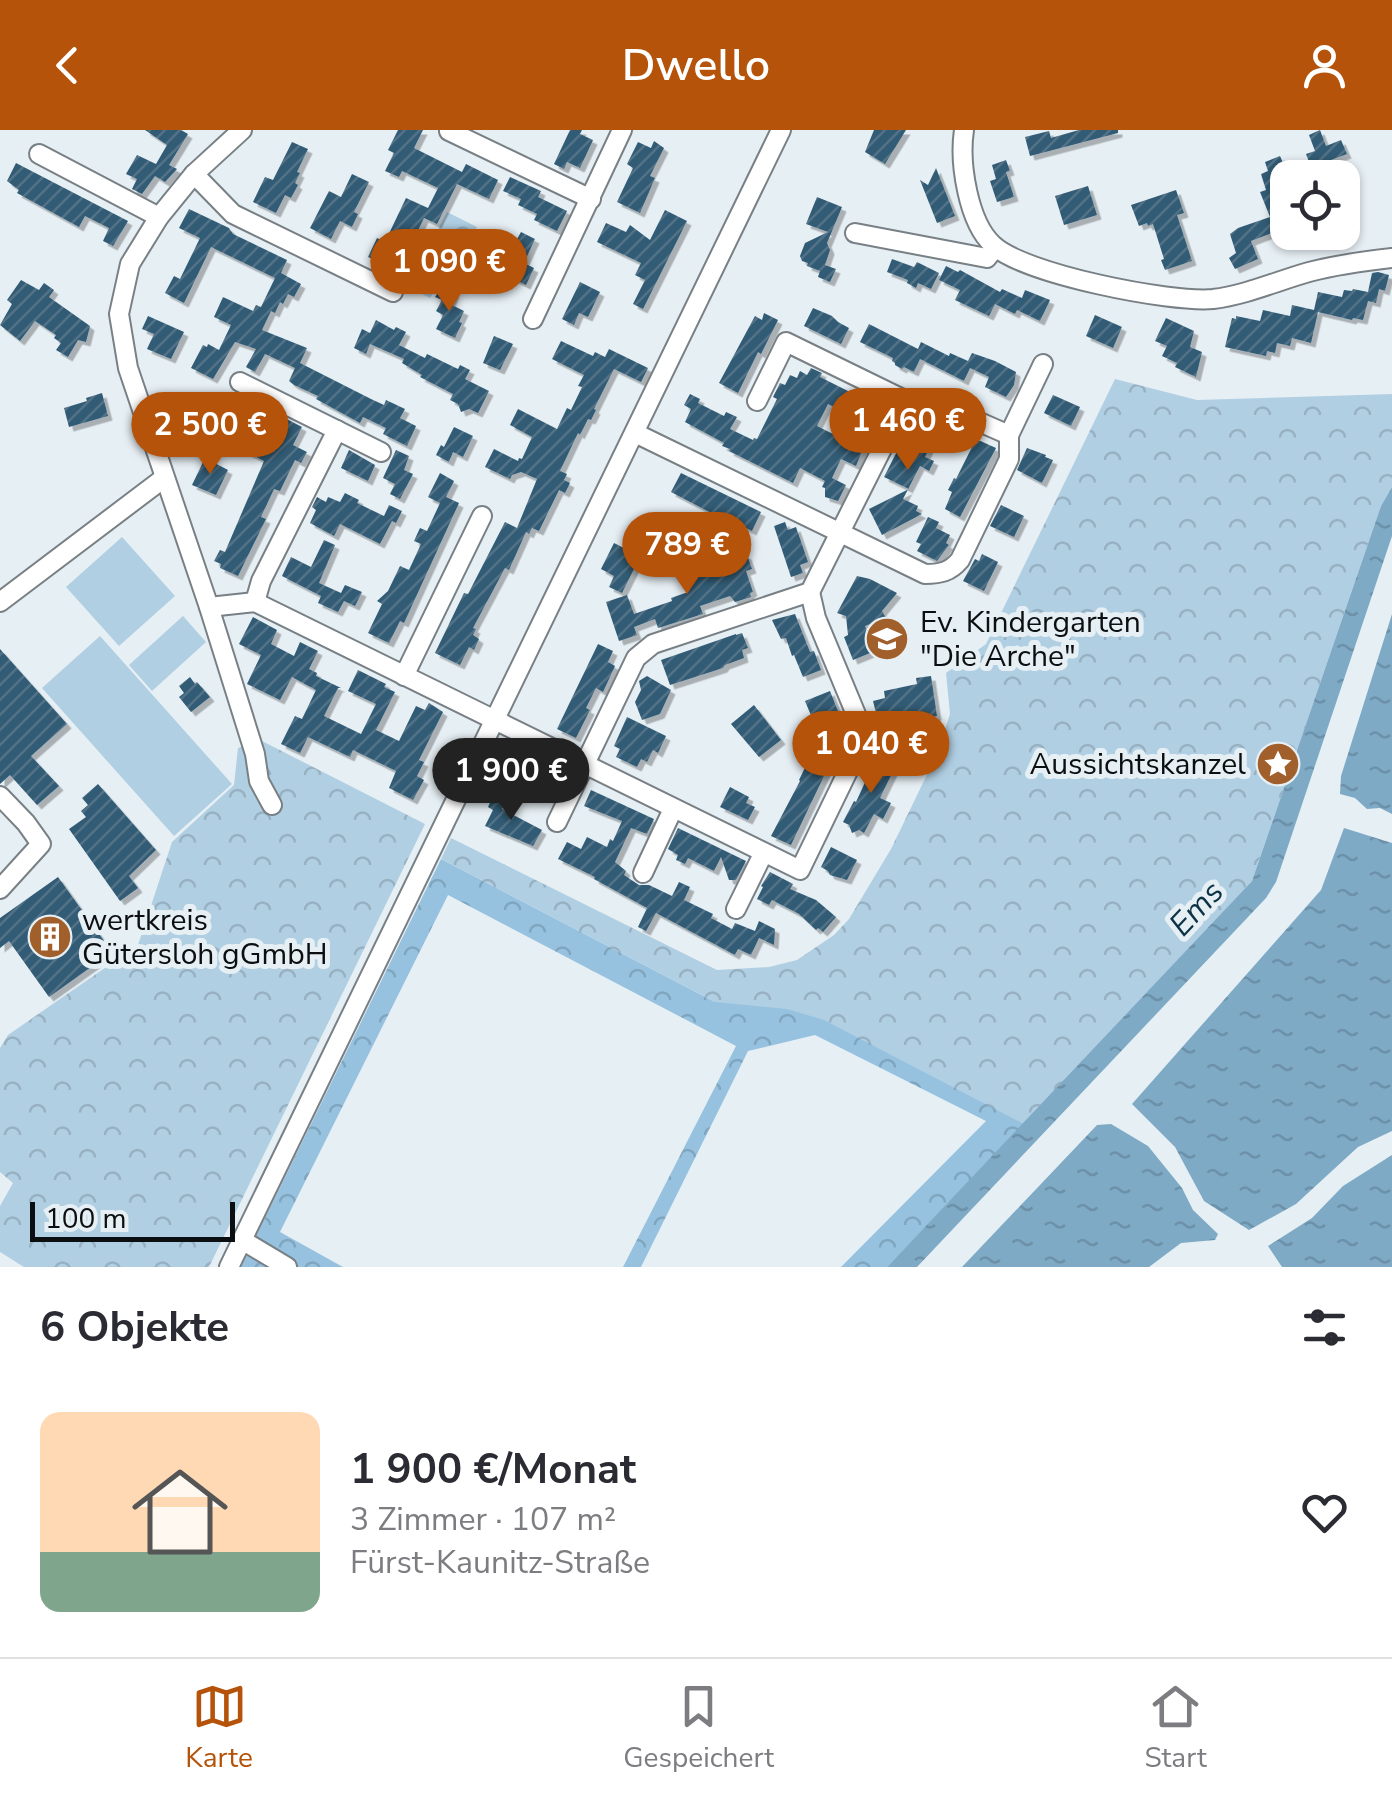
<!DOCTYPE html>
<html lang="de">
<meta charset="utf-8">
<style>
:root{--surface:#fff;--page:#f7f7f7;--text:#2b2b33;--muted:#7c7c81;--line:#e1e1e2;--accent:#b45309}
body{margin:0;font-family:"Nunito Sans",sans-serif;background:var(--page);color:var(--text);height:100vh;display:flex;flex-direction:column;font-size:38px;white-space:nowrap}
*{box-sizing:border-box;margin:0}
p{font-size:32px;color:var(--muted)}
.icon{flex:none;width:55px;height:55px;fill:none;stroke:currentColor;stroke-width:2;stroke-linecap:round;stroke-linejoin:round}
.map{position:relative;height:1137px;overflow:hidden}
.drawer{display:flex;flex-direction:column;background:var(--surface);flex:1}
.drawer>*{flex:none}
.tools{position:absolute;left:1270px;top:30px;display:grid;gap:20px}
.tools a{display:grid;place-items:center;width:90px;height:90px;border-radius:20px;background:var(--surface);box-shadow:0 2px 8px #0004;font-size:50px}
.scale{position:absolute;left:30px;bottom:25px;width:205px;box-sizing:border-box;padding-left:10px;border:5px solid #0c0f11;border-top:0;font-size:28px;line-height:35px;white-space:nowrap;color:#0c0f11;-webkit-text-stroke:8px #e6eff4;paint-order:stroke}
.price{position:absolute;translate:-50% -85px;padding:0 22px;border-radius:35px;background:var(--accent);color:#fff;font-size:32px;line-height:65px;filter:drop-shadow(0 2px 5px #0008)}
.price::after{content:'';position:absolute;left:50%;top:60px;width:30px;height:22px;margin-left:-15px;background:inherit;clip-path:polygon(0 0,100% 0,50% 100%)}
.price.on{background:#222;color:#fff}
ul{padding:0;list-style:none}
li{display:flex;align-items:center;gap:30px;height:250px;padding:0 40px}
li span{display:grid;place-items:center;flex:none;width:280px;height:200px;border-radius:20px;color:#555}
li>.icon{margin-inline-start:auto}
span .icon{width:120px;height:120px;fill:#fffc;stroke-width:1}
li b{font-size:42px}
h2{display:flex;justify-content:space-between;align-items:center;height:120px;padding:0 40px;font-size:42px}
header{display:flex;justify-content:space-between;align-items:center;height:130px;padding:0 40px;background:var(--accent);color:#fff;font-size:45px;font-weight:600}
.tabs{display:flex;justify-content:space-around;align-items:center;height:140px;border-top:2px solid var(--line);background:var(--surface);font-size:28px;color:var(--muted)}
.tabs a{display:grid;justify-items:center;gap:5px}
.tabs .on{color:var(--accent)}
.map>svg:first-child{display:block}
.forest{fill:url(#forest-crowns)}
.park{fill:url(#park-crowns)}
.garden{fill:#b1cfe3}
.water{fill:url(#water-ripples)}
.building{fill:url(#building-hatch);fill-rule:evenodd;filter:url(#shadow)}
.lines{fill:none;stroke-linecap:round;stroke-linejoin:round}
.minor-casing{stroke:#788085;stroke-width:22}
.minor{stroke:#fff;stroke-width:18}
.labels{text-anchor:middle;stroke-width:10;stroke-linejoin:round;paint-order:stroke}
.poi-label{font-size:30px;fill:#0c0f11;stroke:#e6eff4;text-anchor:start}
.water-label{font-size:32px;font-style:italic;fill:#0c3246;stroke:#e6eff4}
</style>
<header><svg class="icon" aria-label="back" viewBox="0 0 24 24"><path d="M15 5l-7 7 7 7"/></svg>Dwello<svg class="icon" aria-label="person" viewBox="0 0 24 24"><circle cx="12" cy="8" r="4"/><path d="M4 21q1-7 8-7t8 7"/></svg></header>
<div class="map">
<svg width="1392" height="1137" viewBox="0 0 1392 1137">
<defs>
<pattern id="forest-crowns" width="20" height="18" patternUnits="userSpaceOnUse" patternTransform="scale(2.5)"><rect width="20" height="18" fill="#96c2e0"/><path d="M2 6a3 3 0 1 1 6 0M12 15a3 3 0 1 1 6 0" fill="none" stroke="#80a6bf"/></pattern>
<pattern id="park-crowns" width="20" height="18" patternUnits="userSpaceOnUse" patternTransform="scale(2.5)"><rect width="20" height="18" fill="#b1cfe3"/><path d="M2 6a3 3 0 1 1 6 0M12 15a3 3 0 1 1 6 0" fill="none" stroke="#97b1c2"/></pattern>
<pattern id="water-ripples" width="26" height="14" patternUnits="userSpaceOnUse" patternTransform="scale(2.5)"><rect width="26" height="14" fill="#7eaac6"/><path d="M2 4q2-2 4 0t4 0M15 11q2-2 4 0t4 0" fill="none" stroke="#6c91a9"/></pattern>
<pattern id="building-hatch" width="6" height="6" patternUnits="userSpaceOnUse" patternTransform="scale(2.5)"><rect width="6" height="6" fill="#315b75"/><path d="M-1 1l2-2M0 6l6-6M5 7l2-2" fill="none" stroke="#527286"/></pattern>
<filter id="shadow"><feDropShadow dx="4.5" dy="4.5" stdDeviation="0" flood-color="#0004"/></filter>
</defs>
<rect width="100%" height="100%" fill="#e6eff4"/>
<polygon class="forest" points="441,729 715,872 848,853 1041,976 887,1137 841,1137 986,991 815,905 748,921 641,1137 623,1137 736,916 448,765 280,1102 343,1137 241,1137"/>
<g class="park">
<polygon points="447,82 477,97 430,168 408,157"/>
<polygon points="1115,249 1197,270 1392,264 1392,357 1381,376 1252,751 1024,994 824,890 787,879 715,872 441,729 451,708 717,840 769,837 797,830 834,805 849,789 891,719 935,628 950,584 946,543 986,514"/>
<polygon points="262,611 425,694 209,1137 24,1137 0,1122 0,1076 13,1053 0,1042 0,918 8,905 138,815 172,712 234,655 238,618"/>
</g>
<g class="garden">
<polygon points="122,407 175,466 119,516 66,457"/>
<polygon points="183,486 206,512 152,561 129,535"/>
<polygon points="100,506 232,654 174,706 42,558"/>
</g>
<g class="water">
<polygon points="1392,357 1392,406 1276,752 1266,768 917,1137 887,1137 1252,751 1381,376"/>
<polygon points="1392,484 1392,684 1380,678 1367,679 1355,668 1340,664 1341,646"/>
<polygon points="1344,698 1392,713 1392,1001 1358,1017 1296,1074 1249,1100 1204,1071 1175,1017 1132,974 1321,760"/>
<polygon points="1111,994 1148,1016 1182,1058 1193,1080 1218,1104 1215,1110 1181,1113 1149,1137 962,1137 1097,995"/>
<polygon points="1392,1025 1392,1137 1282,1137 1268,1116 1312,1088 1343,1056"/>
</g>
<g class="building">
<polygon points="145,0 181,0 188,4 169,35 177,39 165,52 155,46 142,64 132,59 137,49 126,44 137,25 156,34 167,15"/>
<polygon points="398,0 423,0 414,18 462,42 466,34 498,50 489,69 457,54 437,94 424,88 413,111 419,113 409,133 398,127 392,138 368,127 377,108 385,112 406,68 428,78 438,58 402,41 399,47 385,41 394,23 388,20"/>
<polygon points="570,0 582,0 580,4 593,10 580,38 567,32 564,39 554,34"/>
<polygon points="874,0 906,0 885,34 865,22"/>
<polygon points="1079,0 1118,0 1118,3 1030,26 1025,7 1049,1 1051,8"/>
<polygon points="1320,0 1326,16 1341,10 1347,24 1331,30 1334,41 1315,48 1306,24 1315,21 1309,5"/>
<polygon points="654,11 664,18 650,46 655,48 640,83 617,72 633,38 627,34 638,12 651,18"/>
<polygon points="292,12 308,19 297,42 300,43 295,53 298,55 291,68 285,65 276,83 253,72 265,47 273,50"/>
<polygon points="1280,26 1288,44 1288,97 1251,111 1258,129 1235,139 1229,128 1236,123 1230,104 1238,98 1270,87 1260,62 1266,60 1261,44 1268,41 1265,32"/>
<polygon points="1006,30 1010,41 1006,42 1014,67 997,72 990,51 996,49 992,35"/>
<polygon points="16,33 128,91 113,116 103,111 109,98 85,86 79,97 17,63 19,60 7,51"/>
<polygon points="936,38 955,86 937,93 920,50 928,55"/>
<polygon points="352,44 369,52 354,82 358,84 352,97 340,91 331,109 310,98 329,61 341,67"/>
<polygon points="510,47 541,61 538,67 567,81 557,101 534,90 537,84 518,75 521,69 503,61"/>
<polygon points="1088,56 1097,85 1064,95 1055,66"/>
<polygon points="1176,60 1184,83 1177,85 1192,131 1165,140 1161,130 1164,129 1153,94 1148,96 1147,93 1139,96 1131,75"/>
<polygon points="817,67 842,77 827,113 830,120 825,135 836,139 830,152 818,147 820,141 807,136 808,133 802,131 800,126 805,113 828,102 806,94"/>
<polygon points="189,79 229,98 233,104 287,130 281,143 301,154 294,167 288,164 283,174 280,172 275,183 271,181 262,200 307,218 300,233 371,269 384,275 386,270 405,279 400,288 416,296 407,316 383,304 386,298 363,287 360,293 316,269 318,266 294,255 289,251 295,238 265,224 255,242 246,237 256,219 235,212 213,249 191,238 203,215 207,217 208,214 219,220 231,195 214,187 223,167 253,181 256,175 261,177 275,148 211,117 184,173 165,163 174,146 180,149 200,108 179,98"/>
<polygon points="665,80 687,91 643,179 633,174 645,150 635,145 641,133 597,112 606,93 626,102 630,95 650,110"/>
<polygon points="521,102 535,109 524,133 534,138 526,155 508,146 511,138 503,134"/>
<polygon points="892,129 914,137 917,132 939,143 931,159 918,153 916,158 907,153 908,150 887,142"/>
<polygon points="946,136 958,142 960,140 1000,162 1002,159 1022,168 1025,160 1050,170 1040,191 1017,180 1015,184 995,174 989,186 955,170 960,160 939,150"/>
<polygon points="1378,142 1389,145 1385,161 1379,159 1376,173 1368,171 1363,190 1353,188 1352,190 1318,182 1311,213 1292,208 1290,216 1277,213 1275,223 1267,221 1266,226 1225,217 1232,188 1236,189 1236,186 1260,191 1263,180 1290,186 1292,175 1314,180 1318,162 1342,167 1344,160 1352,161 1353,159 1368,162 1372,143"/>
<polygon points="21,150 39,160 44,153 54,160 49,167 90,196 86,212 78,210 68,227 56,220 61,213 54,208 56,205 35,191 20,211 0,195 12,174 7,170"/>
<polygon points="580,152 600,162 588,187 579,183 574,195 562,189"/>
<polygon points="442,157 455,163 450,174 464,181 459,192 462,193 455,208 436,199 443,185 436,181 442,170 435,167"/>
<polygon points="813,178 832,186 838,192 849,198 841,214 804,196"/>
<polygon points="764,183 778,190 761,224 758,222 738,263 719,253 755,186 762,190"/>
<polygon points="1095,185 1122,197 1113,218 1086,206"/>
<polygon points="148,186 184,202 171,229 147,219 154,204 142,199"/>
<polygon points="1166,188 1194,201 1190,217 1202,222 1196,247 1175,237 1177,233 1162,226 1167,216 1155,211"/>
<polygon points="376,190 394,200 396,197 406,202 399,215 425,228 427,224 458,239 460,235 470,240 465,249 489,261 478,283 469,279 461,282 458,274 450,270 453,264 420,247 422,245 402,233 404,229 370,214 366,224 354,218 362,199 370,203"/>
<polygon points="869,194 918,219 921,212 949,226 950,223 968,231 972,223 995,231 1016,242 1014,255 1006,267 985,257 989,247 970,238 964,251 920,229 914,242 904,237 902,239 895,235 895,233 892,231 893,228 860,212"/>
<polygon points="494,206 513,214 500,240 483,233"/>
<polygon points="561,211 593,226 595,222 605,227 609,219 648,238 641,252 614,239 594,279 596,280 591,290 588,289 580,305 578,303 560,341 567,344 564,350 570,353 565,363 559,360 539,401 532,398 529,404 526,402 509,440 505,438 473,498 476,499 473,505 479,509 474,520 469,517 460,535 435,523 464,463 468,464 505,392 517,398 537,349 521,342 512,345 510,349 485,337 494,319 518,331 519,328 522,329 532,307 510,295 518,279 557,299 567,278 571,280 582,257 578,256 584,245 552,229"/>
<path d="M 811,238 L 822,243 L 820,247 L 848,261 L 848,263 L 856,267 L 856,269 L 879,282 L 876,289 L 878,290 L 873,300 L 871,299 L 856,336 L 841,329 L 832,348 L 846,355 L 838,371 L 825,367 L 825,358 L 822,357 L 825,351 L 800,338 L 793,353 L 729,321 L 730,319 L 722,316 L 724,313 L 685,292 L 691,279 L 684,275 L 690,264 L 700,269 L 698,273 L 724,286 L 726,282 L 737,287 L 730,299 L 753,310 L 754,308 L 757,309 L 777,269 L 773,267 L 780,253 L 785,255 L 790,245 L 797,248 L 800,241 L 807,245 ZM 828,274 L 854,287 L 843,309 L 817,296 Z"/>
<polygon points="102,263 108,286 69,297 64,278 87,271 86,268"/>
<polygon points="1053,265 1080,277 1071,296 1044,283"/>
<polygon points="223,279 257,295 264,281 275,287 277,284 302,297 293,315 307,322 301,333 295,330 280,361 274,359 261,387 266,389 238,446 220,438 221,434 214,431 220,420 225,422 264,331 223,310 225,307 212,300"/>
<polygon points="914,288 936,293 955,302 949,313 937,307 931,314 925,327 934,331 929,341 920,336 903,369 918,376 916,381 922,384 882,405 869,379 909,359 884,347"/>
<polygon points="454,297 473,306 463,327 453,322 449,332 436,325 441,315 444,317"/>
<polygon points="976,309 996,318 960,387 945,379 952,362 948,360 954,348 956,349"/>
<polygon points="1027,318 1046,325 1045,327 1053,330 1042,353 1017,340"/>
<polygon points="349,320 375,335 368,351 341,338"/>
<polygon points="396,320 409,326 404,340 413,344 400,369 390,364 395,354 383,348"/>
<polygon points="205,328 228,340 216,365 192,355"/>
<polygon points="440,343 454,351 446,367 459,373 404,493 400,491 389,513 368,503 382,474 377,471 388,461 400,436 409,440 421,414 414,411 420,398 427,401 440,373 428,367"/>
<polygon points="681,343 761,382 752,401 734,392 732,397 725,394 717,390 719,387 671,362"/>
<polygon points="345,363 359,370 357,373 384,386 389,375 402,381 396,393 392,391 380,414 340,394 334,406 310,393 316,380 312,377 317,367 326,372 328,367 340,372"/>
<polygon points="1001,375 1024,386 1014,407 990,396"/>
<polygon points="928,387 939,392 936,398 950,405 946,413 949,415 937,431 917,421 921,414 916,412"/>
<polygon points="785,392 788,400 796,397 808,432 800,435 803,443 791,447 774,396"/>
<polygon points="658,399 658,402 667,400 669,407 683,403 687,417 662,425 657,422 643,426 637,439 636,435 622,463 609,457 614,446 601,439 614,413 632,422 627,409"/>
<polygon points="324,410 335,415 319,453 341,463 345,455 362,462 355,476 344,471 338,482 318,473 321,466 282,446 291,427 311,437"/>
<polygon points="737,421 747,425 752,439 746,441 753,462 750,463 751,467 735,472 730,466 700,476 703,484 658,498 655,489 634,497 637,505 619,511 606,472 627,465 634,484 672,471 671,468 688,462 684,445 734,429"/>
<polygon points="982,424 998,432 984,461 963,451 975,429 979,431"/>
<polygon points="857,446 870,449 897,463 882,481 886,488 865,496 875,521 853,530 844,507 848,505 846,486 837,483"/>
<polygon points="795,484 810,522 814,521 821,540 803,547 794,525 792,526 786,508 781,509 772,490"/>
<polygon points="253,487 277,500 271,514 294,526 300,512 318,521 309,539 317,543 316,546 341,558 338,558 324,586 361,604 376,574 348,561 358,540 386,554 384,557 395,562 376,600 399,611 416,576 425,580 429,573 443,582 419,630 424,632 417,646 424,650 413,670 389,658 396,641 353,620 350,627 308,607 300,623 281,614 295,586 302,589 316,560 292,547 280,570 247,554 261,525 239,514"/>
<polygon points="742,503 748,518 742,520 744,528 725,535 723,538 670,555 661,530 736,504 736,505"/>
<polygon points="598,514 613,521 608,532 615,536 603,562 596,558 586,578 590,580 576,608 557,599"/>
<polygon points="0,519 67,594 31,626 59,656 37,675 10,645 0,654"/>
<polygon points="647,546 671,560 660,584 642,590 635,572 641,560 639,551"/>
<polygon points="931,546 937,586 917,590 916,582 880,588 879,582 876,583 873,571 885,568 884,561 917,554 916,548"/>
<polygon points="190,547 195,554 197,552 210,567 191,582 179,567 184,563 179,556"/>
<polygon points="830,561 847,604 838,622 836,621 791,715 771,706 800,651 799,650 820,607 805,571"/>
<polygon points="754,575 781,610 759,627 731,594"/>
<polygon points="627,587 666,606 658,623 653,620 647,632 641,629 637,637 616,627 620,619 614,616"/>
<polygon points="515,622 537,631 536,633 562,645 555,658 558,660 553,671 512,648 515,643 507,638"/>
<polygon points="878,624 897,633 880,668 891,673 883,689 874,684 864,703 859,700 852,703 849,695 843,692 854,671 856,672"/>
<polygon points="98,654 156,720 129,746 138,758 120,771 69,699 86,687 81,681 88,675 82,668"/>
<polygon points="730,657 749,667 746,673 755,677 748,690 720,677"/>
<polygon points="591,660 654,689 647,704 631,698 615,732 626,741 624,745 639,755 649,755 672,766 679,752 690,757 684,770 713,784 711,788 732,799 735,793 755,801 759,791 775,799 774,815 759,808 751,825 738,819 735,825 656,783 646,801 638,797 647,778 594,749 595,747 558,729 567,712 581,719 587,707 607,717 610,709 613,711 622,691 584,676"/>
<polygon points="495,662 507,667 502,679 542,700 533,716 485,696 493,680 488,677"/>
<polygon points="678,698 746,731 736,750 729,750 721,727 714,741 688,728 685,734 676,730 678,725 668,719"/>
<polygon points="831,717 857,730 847,750 830,745 828,741 821,737"/>
<polygon points="770,742 793,754 790,759 816,770 836,787 823,802 818,798 816,800 799,784 772,770 769,775 757,769 763,757 761,756"/>
<polygon points="58,747 112,822 49,867 9,811 0,818 0,788"/>
</g>
<g class="lines">
<g class="minor-casing">
<g id="minor">
<polyline points="242,0 194,44 159,87 130,134 119,184 128,238 209,477 255,624 259,651 272,675"/>
<path d="M 964,0 C 959,33 968,92 993,115 C 1023,144 1171,173 1213,169 C 1246,165 1277,151 1309,142 C 1336,135 1365,131 1392,128"/>
<polyline points="449,1 591,69"/>
<polyline points="39,24 159,87"/>
<polyline points="194,44 233,84 393,162"/>
<polyline points="855,103 987,128 995,118"/>
<polyline points="533,189 622,0"/>
<polyline points="240,252 381,322"/>
<polyline points="757,271 786,212 917,276 968,287 1009,305"/>
<path d="M 635,303 L 925,444 C 940,444 950,442 960,430 L 1009,329 L 1009,305 L 1043,234"/>
<polyline points="0,472 164,348"/>
<polyline points="255,472 261,451 337,300"/>
<polyline points="209,477 255,472 800,740 865,606 816,488 810,462"/>
<polyline points="404,546 482,386"/>
<polyline points="0,666 26,693 41,714 0,759"/>
<polyline points="557,692 636,528 653,514 810,462 906,271"/>
<polyline points="643,743 673,679"/>
<polyline points="736,779 763,724"/>
<polyline points="242,1110 287,1137"/>
<polyline points="229,1137 781,0"/>
</g>
</g>
<use href="#minor" class="minor"/>
</g>
<defs>
<g id="school-disc" transform="scale(2.25)"><circle r="9.5" fill="#a1602b" stroke="#e6eff4"/><path d="M0-5L7-2L0 1L-7-2ZM-4 1L0 2.5L4 1V4Q0 6-4 4Z" fill="#fff"/></g>
<g id="sight-disc" transform="scale(2.25)"><circle r="9.5" fill="#a1602b" stroke="#e6eff4"/><path d="M0-6L1.8-2.2L6-1.7L2.9 1.2L3.7 5.4L0 3.3L-3.7 5.4L-2.9 1.2L-6-1.7L-1.8-2.2Z" fill="#fff"/></g>
<g id="building-disc" transform="scale(2.25)"><circle r="9.5" fill="#a1602b" stroke="#e6eff4"/><path d="M-4-6H4V6H1V3H-1V6H-4ZM-2.5-4.3h1.7v1.8h-1.7ZM.8-4.3h1.7v1.8H.8ZM-2.5-1h1.7V.8h-1.7ZM.8-1h1.7V.8H.8Z" fill="#fff"/></g>
</defs>
<g fill-rule="evenodd">
<use href="#school-disc" x="887" y="509"/>
<use href="#sight-disc" x="1278" y="634"/>
<use href="#building-disc" x="50" y="807"/>
</g>
<g class="labels">
<g class="poi-label">
<text x="920" y="502">Ev. Kindergarten<tspan x="920" dy="34">"Die Arche"</tspan></text>
<text x="1246" y="644" text-anchor="end">Aussichtskanzel</text>
<text x="82" y="800">wertkreis<tspan x="82" dy="34">Gütersloh gGmbH</tspan></text>
</g>
<g class="water-label">
<text transform="translate(1196 778) rotate(-47)" y="11">Ems</text>
</g>
</g>
</svg>
<div class="tools">
<a><svg class="icon" aria-label="locate" viewBox="0 0 24 24"><circle cx="12" cy="12" r="6"/><path d="M12 2v4M12 18v4M2 12h4M18 12h4"/></svg></a>
</div>
<div class="scale">100 m</div>
<b class="price" style="left:449px;top:184px">1 090 €</b>
<b class="price" style="left:908px;top:343px">1 460 €</b>
<b class="price" style="left:210px;top:347px">2 500 €</b>
<b class="price" style="left:687px;top:467px">789 €</b>
<b class="price" style="left:871px;top:666px">1 040 €</b>
<b class="price on" style="left:511px;top:693px">1 900 €</b>
</div>
<section class="drawer">
<h2>6 Objekte<svg class="icon" aria-label="filters" viewBox="0 0 24 24"><path d="M4 7h16M4 17h16"/><circle cx="9" cy="7" r="2"/><circle cx="15" cy="17" r="2"/></svg></h2>
<ul>
<li><span style="background:linear-gradient(#ffd9b3 70%,#7fa58c 0)"><svg class="icon" aria-label="home" viewBox="0 0 24 24"><path d="M3 11l9-7 9 7M6 9v11h12V9"/></svg></span><div><b>1 900 €/Monat</b><p>3 Zimmer · 107 m²</p><p>Fürst-Kaunitz-Straße</p></div><svg class="icon" aria-label="heart" viewBox="0 0 24 24"><path d="M12 20l-8-8c-3-5 5-10 8-4 3-6 11-1 8 4z"/></svg></li>
</ul>
</section>
<nav class="tabs">
<a class="on"><svg class="icon" aria-label="map" viewBox="0 0 24 24"><path d="M3 6l6-2 6 2 6-2v14l-6 2-6-2-6 2zM9 4v14M15 6v14"/></svg>Karte</a>
<a><svg class="icon" aria-label="saved" viewBox="0 0 24 24"><path d="M7 4h10v16l-5-4-5 4z"/></svg>Gespeichert</a>
<a><svg class="icon" aria-label="home" viewBox="0 0 24 24"><path d="M3 11l9-7 9 7M6 9v11h12V9"/></svg>Start</a>
</nav>
